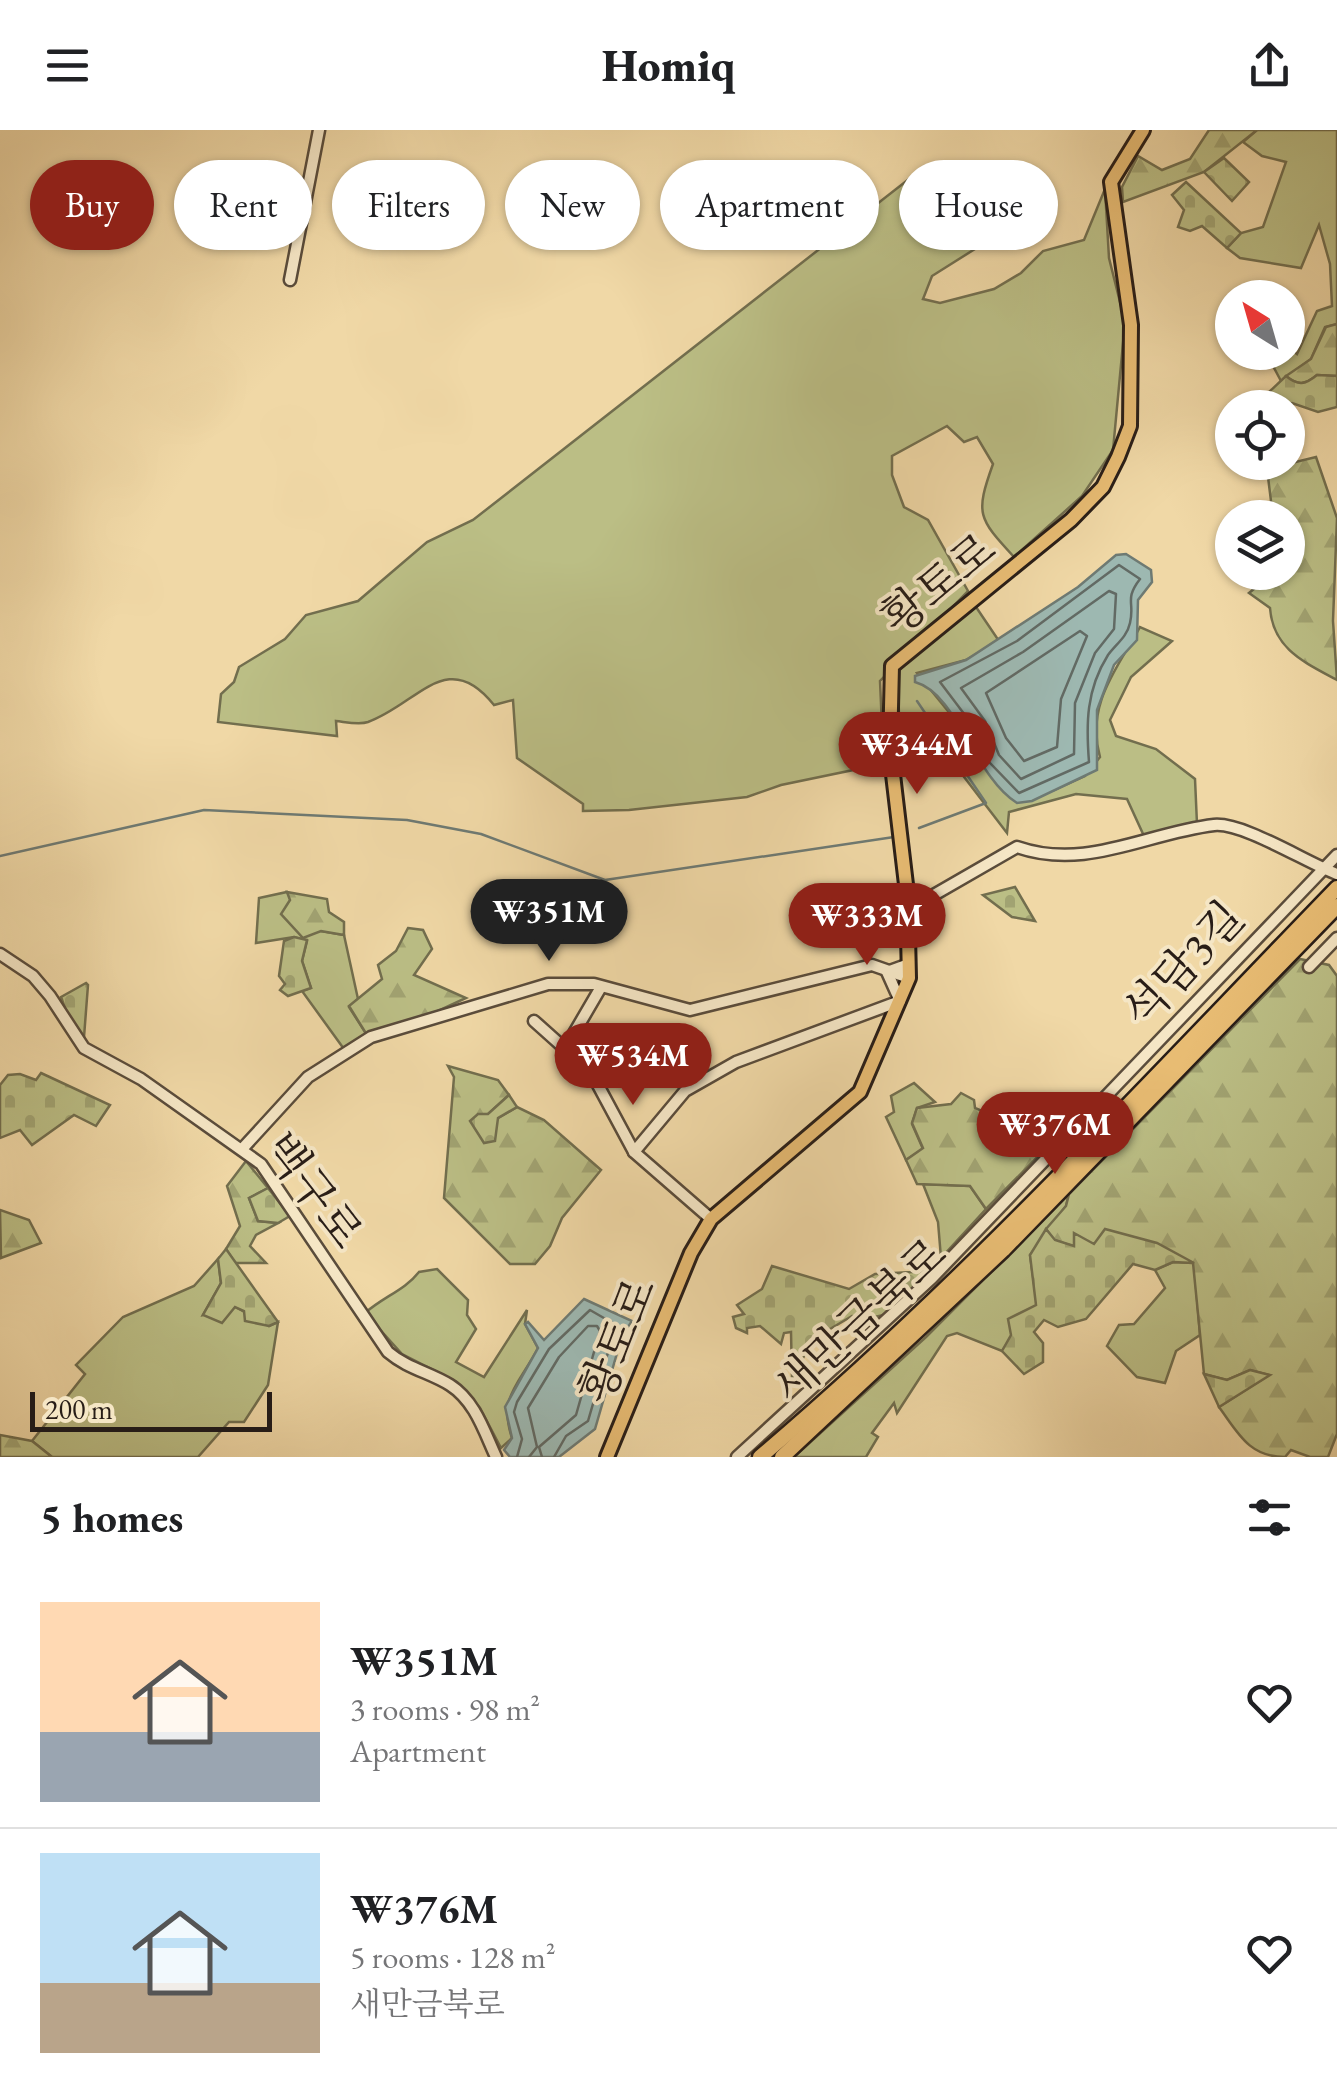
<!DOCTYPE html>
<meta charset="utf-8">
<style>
:root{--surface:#fff;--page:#f6f6f6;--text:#202124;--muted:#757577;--line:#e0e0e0;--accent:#8f2418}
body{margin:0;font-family:"EB Garamond","Noto Serif KR",serif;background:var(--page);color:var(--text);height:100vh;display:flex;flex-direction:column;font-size:38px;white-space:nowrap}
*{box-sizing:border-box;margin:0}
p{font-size:32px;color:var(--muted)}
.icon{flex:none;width:55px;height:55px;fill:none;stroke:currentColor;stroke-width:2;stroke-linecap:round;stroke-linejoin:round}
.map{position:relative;height:1327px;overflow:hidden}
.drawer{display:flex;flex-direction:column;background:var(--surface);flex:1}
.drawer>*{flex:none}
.guide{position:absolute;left:30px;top:30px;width:1278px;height:90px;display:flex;gap:20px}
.needle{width:65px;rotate:323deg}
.controls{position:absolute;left:1215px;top:150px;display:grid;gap:20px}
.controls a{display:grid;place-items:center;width:90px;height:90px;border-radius:50%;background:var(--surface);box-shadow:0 2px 8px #0004;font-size:50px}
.scale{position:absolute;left:30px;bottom:25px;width:242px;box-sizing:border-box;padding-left:10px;border:5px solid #281d17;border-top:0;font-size:28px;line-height:35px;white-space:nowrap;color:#281d17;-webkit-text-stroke:8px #f5e6c5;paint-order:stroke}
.price{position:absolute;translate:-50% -85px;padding:0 22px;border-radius:35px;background:var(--accent);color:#fff;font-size:32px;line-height:65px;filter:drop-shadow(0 2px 5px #0008)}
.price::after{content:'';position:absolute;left:50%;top:60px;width:30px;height:22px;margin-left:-15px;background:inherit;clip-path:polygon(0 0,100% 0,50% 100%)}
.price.on{background:#222;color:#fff}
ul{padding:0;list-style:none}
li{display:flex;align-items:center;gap:30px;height:250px;padding:0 40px}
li+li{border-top:2px solid var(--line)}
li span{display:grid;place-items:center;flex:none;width:280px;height:200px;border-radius:0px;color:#555}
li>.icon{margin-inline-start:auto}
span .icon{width:120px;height:120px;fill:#fffc;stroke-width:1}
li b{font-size:42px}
h2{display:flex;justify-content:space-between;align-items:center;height:120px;padding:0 40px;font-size:42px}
.pill{padding:0 35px;border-radius:45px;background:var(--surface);box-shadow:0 2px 8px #0004;font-size:35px;line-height:90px}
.pill.on{background:var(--accent);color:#fff}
header{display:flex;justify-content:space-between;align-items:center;height:130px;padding:0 40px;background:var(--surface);font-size:45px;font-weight:800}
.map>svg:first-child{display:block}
.grass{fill:#bbbe85;stroke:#726e4e;stroke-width:2.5}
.forest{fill:url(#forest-firs);stroke:#726e4e;stroke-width:2.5}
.cemetery{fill:url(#cemetery-stones);stroke:#726e4e;stroke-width:2.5}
.water{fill:#9db8b1;stroke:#6e7a73;stroke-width:2.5}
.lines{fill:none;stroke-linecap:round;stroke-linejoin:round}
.shore{stroke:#626a64;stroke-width:2.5}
.stream{stroke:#6e7a73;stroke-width:2.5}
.minor-casing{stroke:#5a4c3b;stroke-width:15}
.major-casing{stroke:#281d17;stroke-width:18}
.highway-casing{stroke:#281d17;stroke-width:19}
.minor{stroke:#f5e6c5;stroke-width:10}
.major{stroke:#e8bc73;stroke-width:12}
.highway{stroke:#e8bc73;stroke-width:14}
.labels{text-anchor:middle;stroke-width:8;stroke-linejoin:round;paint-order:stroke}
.street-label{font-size:45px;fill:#281d17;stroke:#f5e6c5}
</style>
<header><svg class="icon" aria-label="menu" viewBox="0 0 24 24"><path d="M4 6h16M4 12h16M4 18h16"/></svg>Homiq<svg class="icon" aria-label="share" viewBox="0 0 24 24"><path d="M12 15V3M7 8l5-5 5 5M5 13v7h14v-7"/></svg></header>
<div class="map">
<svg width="1337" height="1327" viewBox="0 0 1337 1327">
<defs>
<pattern id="forest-firs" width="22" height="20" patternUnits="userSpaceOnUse" patternTransform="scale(2.5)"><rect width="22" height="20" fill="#bbbe85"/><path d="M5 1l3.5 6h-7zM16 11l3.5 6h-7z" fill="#a1a372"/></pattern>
<pattern id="cemetery-stones" width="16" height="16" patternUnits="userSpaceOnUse" patternTransform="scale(2.5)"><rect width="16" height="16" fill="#bbbe85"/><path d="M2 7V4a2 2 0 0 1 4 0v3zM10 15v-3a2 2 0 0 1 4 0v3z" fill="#a1a372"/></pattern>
</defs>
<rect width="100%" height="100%" fill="#f0d8a6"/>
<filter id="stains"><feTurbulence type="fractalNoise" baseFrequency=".002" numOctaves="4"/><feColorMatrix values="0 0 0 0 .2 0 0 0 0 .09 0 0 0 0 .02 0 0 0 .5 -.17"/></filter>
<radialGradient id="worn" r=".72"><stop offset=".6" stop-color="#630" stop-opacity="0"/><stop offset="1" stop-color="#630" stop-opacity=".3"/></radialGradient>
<g class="grass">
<polygon points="1257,0 1337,0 1337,194 1325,197 1311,229 1281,251 1273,236 1279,223 1288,222 1288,217 1297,224 1317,181 1332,176 1330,134 1319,95 1301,138 1240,128 1227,118 1241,103 1263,97 1286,32 1262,26 1243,12"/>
<path d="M 923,38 L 993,43 L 1013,95 L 932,146 L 923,169 L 940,173 L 994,159 L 1021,143 L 1043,121 L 1084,110 L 1105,59 L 1109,128 L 1125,192 L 1113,320 L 1082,366 L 1014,427 C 978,388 975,384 993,334 L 977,307 L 964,312 L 947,296 L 892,326 L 892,345 L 904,377 L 928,390 L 968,461 L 880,551 L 883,619 L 858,639 L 781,655 L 747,667 L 629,680 L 583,681 L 583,674 L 517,628 L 513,570 L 494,575 C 447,516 418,574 368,592 C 359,595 346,592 336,591 L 337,606 L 218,592 L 221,564 L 234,552 L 239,537 L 285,509 L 306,485 L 358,471 L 427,412 L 473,390 Z"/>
<path d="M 974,474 L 999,511 L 966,530 L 917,543 L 965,602 L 1054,660 L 1085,646 L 1100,627 C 1085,574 1118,538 1140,497 L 1172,511 L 1131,547 L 1110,590 L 1116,606 L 1156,619 L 1195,649 L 1197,694 L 1144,706 L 1127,669 L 1076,664 L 1009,682 L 1007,703 L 925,596 L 899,588 L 898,542 L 910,526 Z"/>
<polygon points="287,762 321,801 344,805 358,869 349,877 367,905 344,919 302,861 311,858 302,831 307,811 294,807 256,813 259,768"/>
<polygon points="914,953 935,972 917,978 912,994 923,1019 906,1030 886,987 894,982 891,966"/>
<polygon points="923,1054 970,1056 986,1079 941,1128 938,1092"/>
<polygon points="1069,1064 1066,1076 1030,1125 1037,1175 1002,1221 957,1203 947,1206 897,1283 894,1273 872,1303 878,1307 866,1327 794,1327 926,1207"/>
<polygon points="218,1129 221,1153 203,1185 234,1176 269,1196 278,1192 268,1255 244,1292 229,1292 198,1327 52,1327 32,1311 85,1244 76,1235 123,1187 194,1156"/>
<polygon points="1173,1132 1194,1133 1200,1205 1176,1221 1165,1253 1137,1247 1107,1216 1119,1195 1134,1194 1165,1158 1155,1140"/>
<path d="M 437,1139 L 468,1170 L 467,1185 L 476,1199 L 456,1232 L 484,1247 L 527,1180 L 525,1194 L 538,1218 C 519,1255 498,1266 512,1308 L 501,1318 L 480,1278 L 457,1252 L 402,1224 L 365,1183 C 383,1167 405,1160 419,1142 Z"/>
</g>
<g class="forest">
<polygon points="1209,0 1257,0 1204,42 1123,72 1122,57 1138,26 1162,40 1190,29"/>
<path d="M 1337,194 L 1337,246 L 1317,245 C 1305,255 1298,256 1286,246 L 1311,229 L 1326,197 Z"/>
<path d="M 1316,327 L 1337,388 L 1333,491 L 1337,550 C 1304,532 1273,519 1270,478 L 1249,463 L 1265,450 L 1263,443 L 1288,442 L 1288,388 L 1273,387 L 1267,339 Z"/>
<polygon points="287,762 327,769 329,782 344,792 344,805 321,801 303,808 281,784 290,770"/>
<polygon points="408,798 423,800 432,819 414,845 466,868 423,888 367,905 349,876 382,849 378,835 396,821"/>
<path d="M 1300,829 L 1329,835 L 1337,846 L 1337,1304 L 1328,1327 L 1310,1327 L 1291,1320 L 1285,1327 C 1249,1327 1238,1303 1219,1277 L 1269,1245 L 1250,1240 L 1227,1250 L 1204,1244 L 1193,1133 L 1095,1114 L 1075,1117 L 1054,1110 L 1046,1099 L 1066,1076 L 1069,1064 Z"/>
<polygon points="448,936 498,950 509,965 488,984 498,988 517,977 544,990 601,1040 562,1088 550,1116 535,1134 510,1134 444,1068 454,947"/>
<polygon points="961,963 974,970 975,978 998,988 1020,984 1023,972 1052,978 1074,990 986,1079 970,1056 917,1054 906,1030 923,1018 912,993 917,978 951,974"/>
<polygon points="246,1031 268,1058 249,1068 258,1091 278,1093 256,1105 250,1116 266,1133 235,1133 226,1119 240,1096 227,1056"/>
<polygon points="0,1080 29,1090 41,1113 1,1128"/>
<polygon points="0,1305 32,1311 52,1327 0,1327"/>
</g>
<g class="cemetery">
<polygon points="1224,28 1249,52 1232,71 1204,42"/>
<polygon points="1186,52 1241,103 1227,118 1202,96 1190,101 1178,97 1184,80 1172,65"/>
<path d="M 1317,245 L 1337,246 L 1337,277 L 1318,282 L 1292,273 L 1276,277 L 1268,263 L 1286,246 C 1298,256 1305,255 1317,245 Z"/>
<polygon points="1015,757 1035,791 1012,787 983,765"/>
<polygon points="294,807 307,810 302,831 311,858 288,866 280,860 285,854 279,846 284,811"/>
<polygon points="86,853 88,855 84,907 70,892 61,867"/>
<polygon points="41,943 110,975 96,996 74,985 32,1015 20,1000 0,1008 0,955 8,945 20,944 36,950"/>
<polygon points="509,965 517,977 498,988 495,1011 484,1013 470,991 478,984 488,984"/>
<polygon points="268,1058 290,1086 278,1093 258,1091 249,1068"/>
<polygon points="1046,1099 1055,1110 1074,1116 1074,1103 1094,1114 1105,1099 1157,1113 1194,1133 1173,1132 1155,1140 1133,1134 1086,1189 1058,1197 1044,1190 1034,1202 1043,1213 1043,1232 1024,1244 1002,1221 1011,1205 1008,1189 1036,1175 1030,1125"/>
<polygon points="226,1119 278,1192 269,1196 245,1191 244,1181 235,1177 222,1193 203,1185 221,1153 218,1129"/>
<path d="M 772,1136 L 849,1159 L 875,1144 L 931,1141 C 917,1172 885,1194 852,1186 L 830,1199 L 819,1199 L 792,1248 L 791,1202 L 784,1203 L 781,1214 L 760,1196 L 747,1198 L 747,1203 L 736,1198 L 733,1187 L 744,1184 L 737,1175 L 762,1159 Z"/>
<polygon points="1250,1240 1270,1245 1219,1277 1204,1244 1227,1250"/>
</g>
<g class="water">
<path d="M 1126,424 L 1151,440 L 1152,452 L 1138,470 L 1137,510 L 1114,535 L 1097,580 L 1097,640 L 1032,671 L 1017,673 C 973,645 958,564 915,552 L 915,546 L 966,530 L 1078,457 L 1116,425 Z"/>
<polygon points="584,1169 632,1191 622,1206 595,1299 559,1327 510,1327 504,1320 512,1308 505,1277 538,1218 525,1194 528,1192 544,1210"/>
</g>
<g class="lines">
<g class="shore">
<path d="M 1119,435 L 1140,449 C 1124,470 1135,472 1130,493 C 1127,507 1116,514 1108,525 C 1086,560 1086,594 1089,632 L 1019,663 L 989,632 L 974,597 L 940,552 L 1017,511 Z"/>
<polygon points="1109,461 1116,464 1114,499 1095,523 1075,573 1074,624 1021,649 999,625 985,591 961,558 1023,522"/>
<polygon points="1080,501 1087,506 1061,569 1057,617 1024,631 1006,608 986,563"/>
<polyline points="517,1327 522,1309 514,1282 517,1272 549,1219 590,1180 616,1195 588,1291 566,1306 554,1327"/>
<polyline points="529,1327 537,1317 528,1278 559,1227 588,1196 597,1196 600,1201 576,1285 539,1317 542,1327"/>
</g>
<g class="stream">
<polyline points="917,571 986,673 919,698"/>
<polyline points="0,726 204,680 407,690 481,704 605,750 894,707"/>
</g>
<g class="minor-casing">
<g id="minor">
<polyline points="290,150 319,0"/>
<path d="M 907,766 L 925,770 L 1017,717 C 1086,741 1146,703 1214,695 C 1243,692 1307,733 1337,744"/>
<polyline points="839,809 908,799"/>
<path d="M 0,824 L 33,846 L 50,866 L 84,918 L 141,949 L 261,1034 L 388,1222 C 408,1239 429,1242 450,1255 C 475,1271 484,1301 496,1327"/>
<polyline points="1309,837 1337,808"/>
<polyline points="534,891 591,942 634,1022 711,1089"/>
<polyline points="566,917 601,857"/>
<polyline points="243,1018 308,947 371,907 548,854 594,854 690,880 872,835 909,848"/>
<polyline points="634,1022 685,961 736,932 900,871 887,842 909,834"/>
<polyline points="737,1327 932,1148 1337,725"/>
</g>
</g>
<g class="major-casing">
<polyline id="major" points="607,1327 691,1123 711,1089 860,962 909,848 907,763 890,619 892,536 1071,390 1103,357 1118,327 1130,296 1131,195 1111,52 1143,0"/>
</g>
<g class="highway-casing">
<g id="highway">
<path d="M 760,1327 C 966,1153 1149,952 1337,758"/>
<polyline points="782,1327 1003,1120 1337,776"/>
</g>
</g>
<use href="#minor" class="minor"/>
<use href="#major" class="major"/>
<use href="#highway" class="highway"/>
</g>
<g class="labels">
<g class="street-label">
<text transform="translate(938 453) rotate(-39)" y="16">황토로</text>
<text transform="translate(1183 834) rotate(-47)" y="16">석담3길</text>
<text transform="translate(314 1060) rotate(53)" y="16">백구로</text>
<text transform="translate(859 1190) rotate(-43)" y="16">새만금북로</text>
<text transform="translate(617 1210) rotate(-68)" y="16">황토로</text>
</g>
</g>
<rect width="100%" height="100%" filter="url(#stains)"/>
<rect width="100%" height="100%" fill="url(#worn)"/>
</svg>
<div class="controls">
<a><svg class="needle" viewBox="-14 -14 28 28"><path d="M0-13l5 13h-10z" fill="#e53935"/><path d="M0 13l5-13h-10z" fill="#757577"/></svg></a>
<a><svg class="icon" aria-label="locate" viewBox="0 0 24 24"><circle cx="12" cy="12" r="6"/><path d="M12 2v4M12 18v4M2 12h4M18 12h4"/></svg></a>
<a><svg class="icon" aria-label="layers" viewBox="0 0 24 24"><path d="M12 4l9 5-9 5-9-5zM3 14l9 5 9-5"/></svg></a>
</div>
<div class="scale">200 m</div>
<b class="price" style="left:917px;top:667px">₩344M</b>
<b class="price on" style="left:549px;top:834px">₩351M</b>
<b class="price" style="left:867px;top:838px">₩333M</b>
<b class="price" style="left:633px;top:978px">₩534M</b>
<b class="price" style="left:1055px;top:1047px">₩376M</b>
<div class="guide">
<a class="pill on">Buy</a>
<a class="pill">Rent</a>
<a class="pill">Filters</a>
<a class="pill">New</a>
<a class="pill">Apartment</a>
<a class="pill">House</a>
</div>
</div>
<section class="drawer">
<h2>5 homes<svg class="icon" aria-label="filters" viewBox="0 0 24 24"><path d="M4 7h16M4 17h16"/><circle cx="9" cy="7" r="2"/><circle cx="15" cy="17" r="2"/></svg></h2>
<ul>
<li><span style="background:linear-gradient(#ffd9b3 65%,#9aa5b1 0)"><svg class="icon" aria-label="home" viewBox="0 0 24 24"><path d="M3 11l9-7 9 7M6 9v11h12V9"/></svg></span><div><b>₩351M</b><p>3 rooms · 98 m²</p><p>Apartment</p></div><svg class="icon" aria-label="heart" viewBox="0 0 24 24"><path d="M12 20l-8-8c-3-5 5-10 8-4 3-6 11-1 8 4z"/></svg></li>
<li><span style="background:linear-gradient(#bfe0f5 65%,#b9a48a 0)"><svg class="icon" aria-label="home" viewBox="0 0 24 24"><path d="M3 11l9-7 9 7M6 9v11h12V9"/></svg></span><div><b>₩376M</b><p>5 rooms · 128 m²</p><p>새만금북로</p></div><svg class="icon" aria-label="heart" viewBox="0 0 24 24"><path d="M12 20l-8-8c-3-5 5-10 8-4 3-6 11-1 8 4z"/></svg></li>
</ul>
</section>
